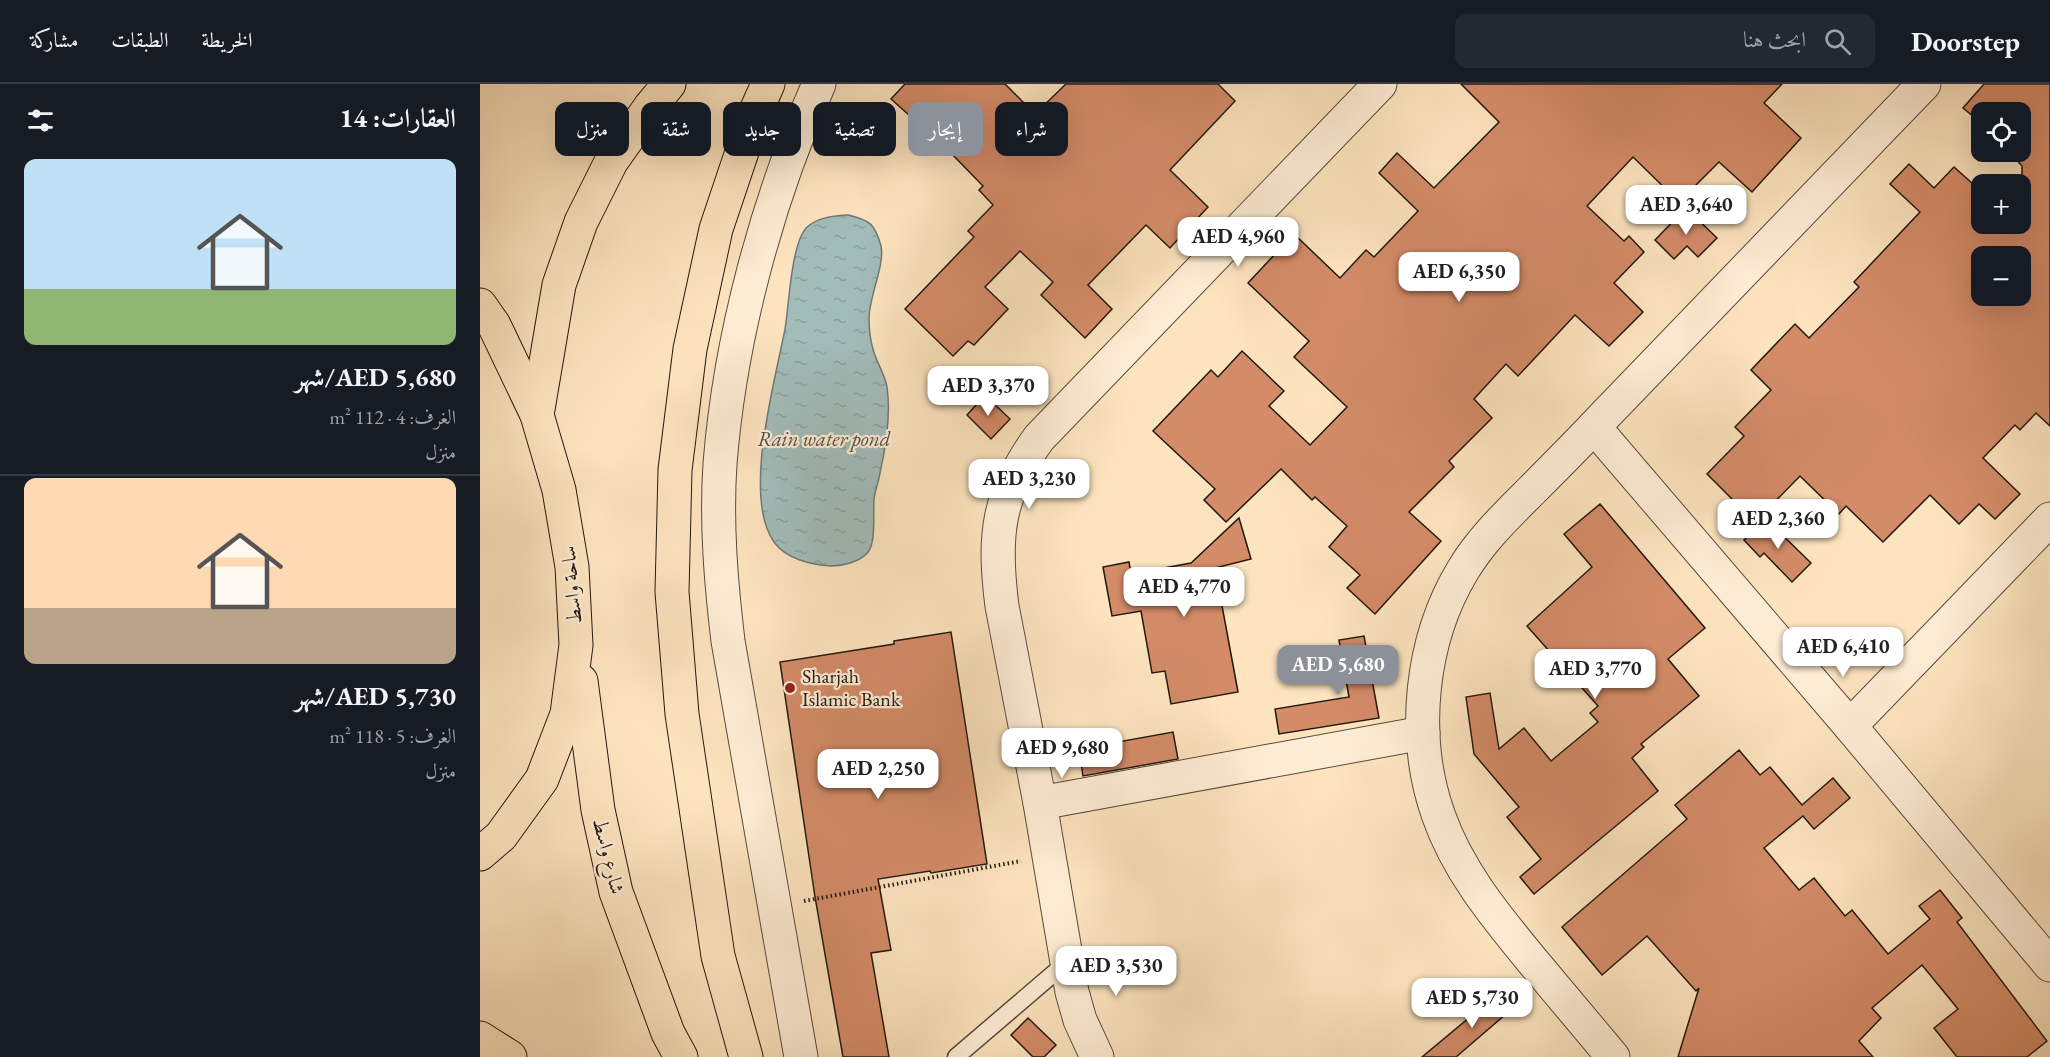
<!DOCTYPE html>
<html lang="ar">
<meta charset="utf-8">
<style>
:root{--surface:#171b24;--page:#242831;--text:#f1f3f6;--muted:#9ea1a6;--line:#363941;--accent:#8c9099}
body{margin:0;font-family:"EB Garamond",Amiri,serif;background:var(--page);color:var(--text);direction:rtl;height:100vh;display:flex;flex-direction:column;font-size:22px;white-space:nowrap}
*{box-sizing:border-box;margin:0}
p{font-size:20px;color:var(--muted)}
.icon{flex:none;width:33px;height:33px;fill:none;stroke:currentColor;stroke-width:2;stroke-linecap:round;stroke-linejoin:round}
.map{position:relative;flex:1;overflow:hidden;direction:ltr}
.panel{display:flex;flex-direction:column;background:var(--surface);width:480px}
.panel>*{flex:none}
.hud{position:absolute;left:18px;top:18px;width:570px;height:54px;direction:rtl;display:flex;gap:12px}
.controls{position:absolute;left:1491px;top:18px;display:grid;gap:12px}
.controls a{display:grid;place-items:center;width:60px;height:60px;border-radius:12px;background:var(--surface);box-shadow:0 6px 24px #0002;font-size:30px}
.price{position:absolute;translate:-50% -51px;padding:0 14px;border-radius:12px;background:#fff;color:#222;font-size:20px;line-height:39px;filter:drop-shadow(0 2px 3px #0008)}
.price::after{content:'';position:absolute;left:50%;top:36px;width:18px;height:14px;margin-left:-9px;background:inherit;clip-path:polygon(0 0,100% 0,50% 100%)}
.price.on{background:var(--accent);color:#fff}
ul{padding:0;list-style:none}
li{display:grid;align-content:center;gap:12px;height:318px;padding:0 24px}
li+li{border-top:2px solid var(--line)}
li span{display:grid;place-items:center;height:186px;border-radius:12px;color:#555}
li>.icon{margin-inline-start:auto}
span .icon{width:108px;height:108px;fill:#fffc;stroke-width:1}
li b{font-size:26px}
h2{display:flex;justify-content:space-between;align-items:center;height:72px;padding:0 24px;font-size:26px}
.chip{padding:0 21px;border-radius:12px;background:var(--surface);box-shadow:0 6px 24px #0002;font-size:21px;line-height:54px}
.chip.on{background:var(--accent);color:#fff}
header{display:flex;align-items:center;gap:36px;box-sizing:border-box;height:84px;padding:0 30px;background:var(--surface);border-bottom:2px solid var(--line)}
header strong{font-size:28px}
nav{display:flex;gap:33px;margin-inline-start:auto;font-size:21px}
.search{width:420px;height:54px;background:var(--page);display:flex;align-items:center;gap:15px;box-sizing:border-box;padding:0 21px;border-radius:12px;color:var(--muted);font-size:22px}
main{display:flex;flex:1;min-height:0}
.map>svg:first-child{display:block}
.water{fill:url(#water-ripples);stroke:#6f7a76;stroke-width:1.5}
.building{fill:#d38b68;stroke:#231810;stroke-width:1.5;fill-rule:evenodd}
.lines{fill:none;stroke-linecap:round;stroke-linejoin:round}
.service-casing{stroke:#5a4b3c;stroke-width:19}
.minor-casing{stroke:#5a4b3c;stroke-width:35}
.primary-casing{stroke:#231810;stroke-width:35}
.motorway-casing{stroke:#231810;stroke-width:35}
.path{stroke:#231810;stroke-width:4;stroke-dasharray:1.5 3;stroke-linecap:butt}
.service{stroke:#feedd5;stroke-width:16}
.minor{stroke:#feedd5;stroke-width:33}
.primary{stroke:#fde4bf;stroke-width:33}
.motorway{stroke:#fde4bf;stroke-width:33}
.poi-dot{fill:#8f2418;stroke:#feedd5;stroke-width:2}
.labels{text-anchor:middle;stroke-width:4.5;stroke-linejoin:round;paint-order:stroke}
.street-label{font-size:20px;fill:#231810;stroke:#feedd5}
.poi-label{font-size:20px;fill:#231810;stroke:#feedd5;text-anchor:start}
.water-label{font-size:21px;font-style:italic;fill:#4f514c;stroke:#feedd5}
</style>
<header>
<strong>Doorstep</strong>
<div class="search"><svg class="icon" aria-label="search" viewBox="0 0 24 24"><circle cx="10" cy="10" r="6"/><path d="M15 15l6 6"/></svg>ابحث هنا</div>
<nav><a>الخريطة</a><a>الطبقات</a><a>مشاركة</a></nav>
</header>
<main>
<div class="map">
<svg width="1570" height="973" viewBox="0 0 1570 973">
<defs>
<pattern id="water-ripples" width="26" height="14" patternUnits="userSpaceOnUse" patternTransform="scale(1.5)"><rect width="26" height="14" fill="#a2bcba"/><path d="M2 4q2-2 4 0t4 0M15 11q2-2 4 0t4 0" fill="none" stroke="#8ba19f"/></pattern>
</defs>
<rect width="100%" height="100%" fill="#fde4bf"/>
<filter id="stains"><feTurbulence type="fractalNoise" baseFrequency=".00333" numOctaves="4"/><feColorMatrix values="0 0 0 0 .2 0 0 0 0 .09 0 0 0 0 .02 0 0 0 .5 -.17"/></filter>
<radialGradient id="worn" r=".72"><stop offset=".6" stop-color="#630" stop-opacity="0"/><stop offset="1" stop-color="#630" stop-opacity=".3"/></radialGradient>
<path class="water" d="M 368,131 C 390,136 395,140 401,162 C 405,181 389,213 389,234 C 389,244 390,255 393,265 C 396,278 405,290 407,303 C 411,330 406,362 400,389 C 399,397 395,406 394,415 C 393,428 396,459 388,468 C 380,478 363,482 351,482 C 332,481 306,475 294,458 C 262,412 295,298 305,245 C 309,222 311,161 326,144 C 337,133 354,132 368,131 Z"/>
<g class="building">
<polygon points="425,0 525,0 555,30 586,0 738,0 755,17 690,86 728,123 690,164 666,141 608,201 632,225 605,254 561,211 573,198 540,167 505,203 528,225 494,261 488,257 473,272 425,225 494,153 488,147 513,121 499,106 503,102 466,64 411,15"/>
<polygon points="981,0 1302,0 1284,19 1321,54 1272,108 1239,78 1199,118 1153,73 1107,122 1144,157 1149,152 1164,168 1134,199 1163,228 1129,262 1095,231 1038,292 1026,280 994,315 1012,334 969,377 974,383 929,428 961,457 895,530 867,504 880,491 849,463 867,442 835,413 832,416 801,385 746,438 724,416 735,405 673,347 731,286 738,293 762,267 804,307 789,322 830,361 867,323 814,273 829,257 768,199 814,150 860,194 886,166 894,173 938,127 899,89 917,69 954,104 1019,38"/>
<path d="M 1504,0 L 1570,0 L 1570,342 L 1556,329 L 1540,346 L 1535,341 L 1503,374 L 1540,410 L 1515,435 L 1499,420 L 1479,440 L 1450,411 L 1403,458 L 1366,422 L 1359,430 L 1320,392 L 1275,438 L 1227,390 L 1264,352 L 1255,343 L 1291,306 L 1271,286 L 1315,240 L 1329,254 L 1379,203 L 1374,198 L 1440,128 L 1410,100 L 1429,80 L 1454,104 L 1474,83 L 1502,108 L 1502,140 L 1535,140 L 1542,146 L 1542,82 L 1529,68 L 1540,68 L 1540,28 L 1502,28 L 1502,37 L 1500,38 L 1483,24 ZM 1502,172 L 1540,172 L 1540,212 L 1502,212 Z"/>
<polygon points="1206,124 1237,154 1218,173 1207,162 1194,175 1175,156"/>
<polygon points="505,311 530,335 511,355 487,331"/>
<polygon points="1120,420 1225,544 1188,575 1219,612 1161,660 1164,663 1152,674 1178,707 1054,810 1040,793 1061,775 1027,733 1039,723 994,670 986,613 1010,609 1019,665 1044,644 1071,677 1118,638 1110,629 1118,622 1047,542 1112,483 1084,450"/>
<polygon points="759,434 771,475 735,484 758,608 691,620 685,587 672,589 661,527 632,532 623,483 649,478 651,490 711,479"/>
<polygon points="1286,435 1331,479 1312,498 1284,469 1280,473 1264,456"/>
<polygon points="471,548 507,780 451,789 450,787 398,795 411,866 391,869 409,973 363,973 335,813 300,578 414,560 414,557"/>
<polygon points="884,552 899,634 799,650 795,625 869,613 859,556"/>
<polygon points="693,648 698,675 603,692 599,665"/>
<polygon points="1259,666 1280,691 1290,683 1322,721 1353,694 1370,714 1334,745 1323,732 1284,764 1319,806 1334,794 1365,832 1372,826 1408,870 1450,835 1439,822 1460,806 1482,834 1477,838 1567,957 1547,973 1477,973 1454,944 1478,925 1442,881 1392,924 1401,934 1379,957 1393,973 1198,973 1219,904 1216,907 1167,852 1122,891 1082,843 1207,735 1195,721"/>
<polygon points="1020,908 1033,924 976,973 942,973"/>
<polygon points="548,934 576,961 564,973 553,973 531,951"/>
</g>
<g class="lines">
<g class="service-casing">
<polyline id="service" points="476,973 587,878"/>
</g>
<g class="minor-casing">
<g id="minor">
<polyline points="1114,343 1370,642 1570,881"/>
<polyline points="1370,642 1570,435"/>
<polyline points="560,719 943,649"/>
<path d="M 321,973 L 248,557 C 241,498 236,439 240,380 C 250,254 287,116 339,0"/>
<path d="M 617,973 L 600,936 L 592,908 L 560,719 L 522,522 C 513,452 517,412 559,354 L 900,0"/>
<path d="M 1133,973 C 1105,940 1078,907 1050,874 C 1013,829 977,785 958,730 C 931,652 940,557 983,486 C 1001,456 1026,432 1051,407 C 1077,381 1103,355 1128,328 C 1234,219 1339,109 1444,0"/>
</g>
</g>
<g class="primary-casing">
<g id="primary">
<polyline points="0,221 14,241 57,331 79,406 92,483 96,561 87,630 62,695 21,752 0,770"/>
<polyline points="101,597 118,726 136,808 188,949 201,973"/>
<polyline points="0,954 30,973"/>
</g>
</g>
<g class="motorway-casing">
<g id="motorway">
<polyline points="57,331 79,201 101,138 131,78 170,23 189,0"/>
<polyline points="266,973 238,872 202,630 192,508 195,386 210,265 236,145 275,29 288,0"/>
</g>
</g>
<polyline class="path" points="324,817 541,777"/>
<use href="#service" class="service"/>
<use href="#minor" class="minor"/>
<use href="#primary" class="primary"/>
<use href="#motorway" class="motorway"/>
</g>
<circle class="poi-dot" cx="310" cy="604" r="6"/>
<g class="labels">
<g class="street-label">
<text transform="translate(91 501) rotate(-95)" y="7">ساحة واسط</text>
<text transform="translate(129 772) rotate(76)" y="7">شارع واسط</text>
</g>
<g class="poi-label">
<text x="322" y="599">Sharjah<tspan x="322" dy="23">Islamic Bank</tspan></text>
</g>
<g class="water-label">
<text x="344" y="362">Rain water pond</text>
</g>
</g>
<rect width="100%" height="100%" filter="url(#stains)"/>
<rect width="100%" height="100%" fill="url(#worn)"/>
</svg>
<div class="controls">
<a><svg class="icon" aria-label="locate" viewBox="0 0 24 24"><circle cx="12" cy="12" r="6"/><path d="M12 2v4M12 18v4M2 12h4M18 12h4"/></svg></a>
<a>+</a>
<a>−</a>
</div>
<b class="price" style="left:1206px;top:152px">AED 3,640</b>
<b class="price" style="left:758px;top:184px">AED 4,960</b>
<b class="price" style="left:979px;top:219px">AED 6,350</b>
<b class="price" style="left:508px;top:333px">AED 3,370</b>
<b class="price" style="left:549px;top:426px">AED 3,230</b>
<b class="price" style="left:1298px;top:466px">AED 2,360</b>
<b class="price" style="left:704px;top:534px">AED 4,770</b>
<b class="price" style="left:1363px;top:594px">AED 6,410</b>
<b class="price on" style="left:858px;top:612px">AED 5,680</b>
<b class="price" style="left:1115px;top:616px">AED 3,770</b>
<b class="price" style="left:582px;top:695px">AED 9,680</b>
<b class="price" style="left:398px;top:716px">AED 2,250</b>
<b class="price" style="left:636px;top:913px">AED 3,530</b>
<b class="price" style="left:992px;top:945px">AED 5,730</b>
<div class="hud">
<a class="chip">شراء</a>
<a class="chip on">إيجار</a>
<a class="chip">تصفية</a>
<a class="chip">جديد</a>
<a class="chip">شقة</a>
<a class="chip">منزل</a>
</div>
</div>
<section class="panel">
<h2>العقارات: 14<svg class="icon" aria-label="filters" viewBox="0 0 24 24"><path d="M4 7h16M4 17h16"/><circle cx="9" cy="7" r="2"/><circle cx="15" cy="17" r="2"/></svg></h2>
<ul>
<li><span style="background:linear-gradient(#bfe0f5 70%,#8fb573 0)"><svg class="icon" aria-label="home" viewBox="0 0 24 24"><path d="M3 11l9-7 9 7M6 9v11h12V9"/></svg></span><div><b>AED 5,680/شهر</b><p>الغرف: 4 · 112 m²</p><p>منزل</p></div></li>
<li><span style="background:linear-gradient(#ffd9b3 70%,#b9a48a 0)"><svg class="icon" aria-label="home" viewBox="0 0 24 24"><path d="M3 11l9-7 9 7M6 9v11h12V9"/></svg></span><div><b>AED 5,730/شهر</b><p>الغرف: 5 · 118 m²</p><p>منزل</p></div></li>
</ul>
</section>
</main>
